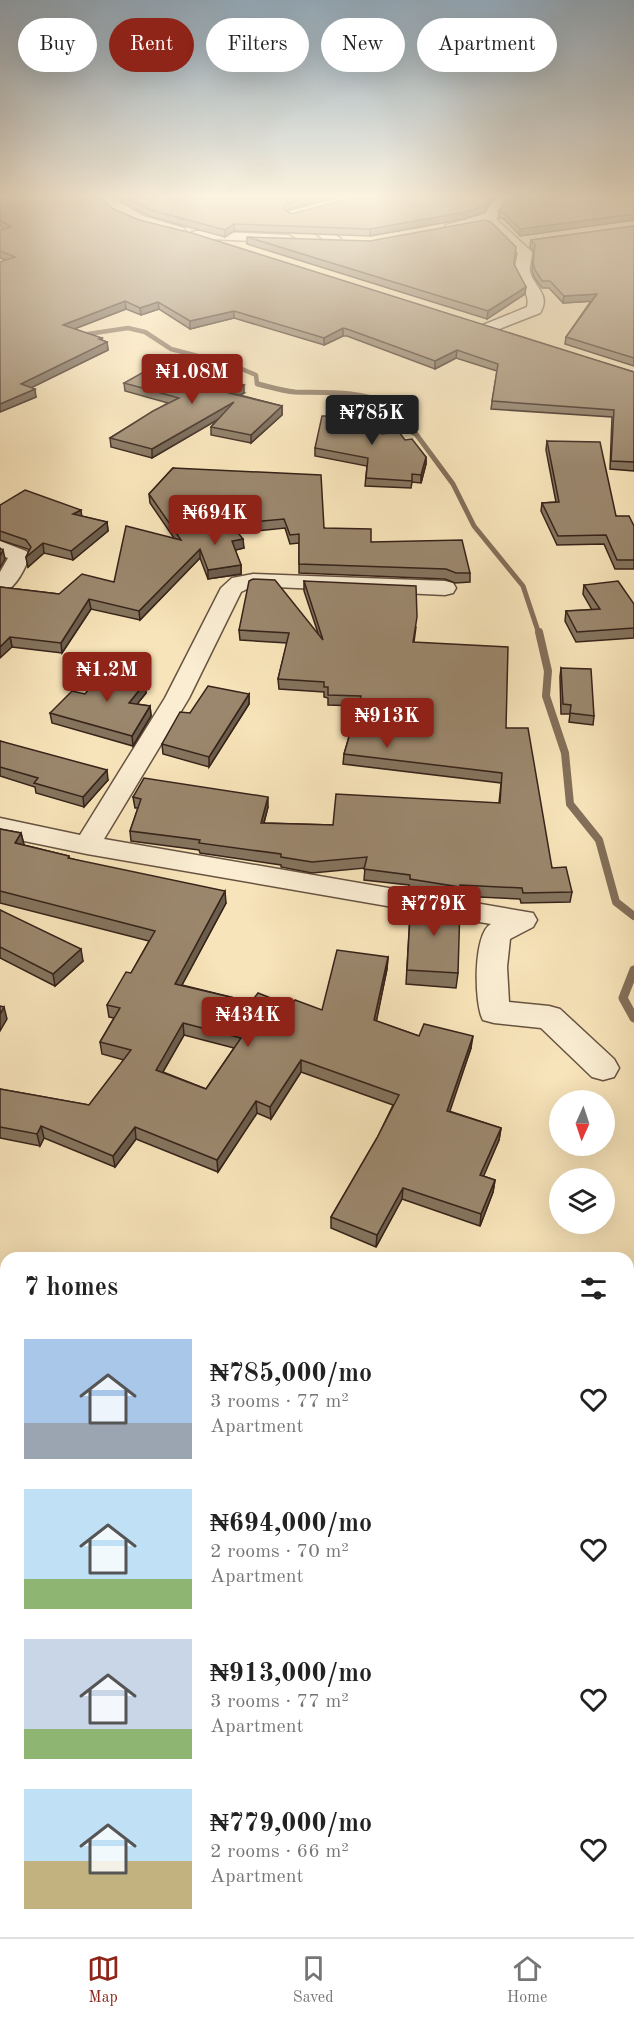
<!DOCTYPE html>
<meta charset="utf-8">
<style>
:root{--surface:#fff;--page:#f2f2f2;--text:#222;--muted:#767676;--line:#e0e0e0;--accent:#8f2418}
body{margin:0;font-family:"Old Standard TT",serif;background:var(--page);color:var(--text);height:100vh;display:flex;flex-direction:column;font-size:22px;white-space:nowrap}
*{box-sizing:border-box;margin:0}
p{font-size:20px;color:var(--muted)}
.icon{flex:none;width:33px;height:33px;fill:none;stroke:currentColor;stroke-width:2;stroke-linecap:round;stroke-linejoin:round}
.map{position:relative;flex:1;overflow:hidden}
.side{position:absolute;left:0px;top:1252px;width:634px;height:686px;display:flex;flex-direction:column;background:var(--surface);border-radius:18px 18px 0 0;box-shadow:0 6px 24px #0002}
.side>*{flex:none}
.banner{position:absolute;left:18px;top:18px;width:598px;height:54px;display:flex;gap:12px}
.needle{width:39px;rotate:183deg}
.buttons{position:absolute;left:549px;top:1090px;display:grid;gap:12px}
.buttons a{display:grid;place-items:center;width:66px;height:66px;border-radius:50%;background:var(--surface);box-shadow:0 6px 24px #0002;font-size:30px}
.price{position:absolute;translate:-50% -51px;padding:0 14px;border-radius:6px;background:var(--accent);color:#fff;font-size:20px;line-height:39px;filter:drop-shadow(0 2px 3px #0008)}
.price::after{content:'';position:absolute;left:50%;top:36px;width:18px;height:14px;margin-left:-9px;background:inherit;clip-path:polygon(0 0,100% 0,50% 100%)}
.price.selected{background:#222;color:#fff}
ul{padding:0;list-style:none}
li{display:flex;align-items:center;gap:18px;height:150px;padding:0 24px}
li span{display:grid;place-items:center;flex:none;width:168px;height:120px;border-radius:0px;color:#555}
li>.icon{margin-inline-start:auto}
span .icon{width:72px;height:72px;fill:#fffc;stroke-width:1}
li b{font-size:26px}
h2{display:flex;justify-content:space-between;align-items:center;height:72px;padding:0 24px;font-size:26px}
.pill{padding:0 21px;border-radius:27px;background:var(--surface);box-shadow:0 6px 24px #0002;font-size:21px;line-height:54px}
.pill.selected{background:var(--accent);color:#fff}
.menu{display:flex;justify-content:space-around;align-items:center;height:84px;border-top:2px solid var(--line);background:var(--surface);font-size:16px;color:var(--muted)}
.menu a{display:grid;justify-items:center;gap:3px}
.menu .selected{color:var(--accent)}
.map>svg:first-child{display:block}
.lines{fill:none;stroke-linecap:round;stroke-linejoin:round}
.stream-far3{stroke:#836f5a;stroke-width:4.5}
.stream-far2{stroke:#836f5a;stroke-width:5}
.stream-far1{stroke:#836f5a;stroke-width:8}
.stream{stroke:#836f5a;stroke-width:9}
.minor-casing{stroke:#675342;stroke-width:3}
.primary-casing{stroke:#37231a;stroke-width:3}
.minor{fill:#faedd2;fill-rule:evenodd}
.primary{fill:#f8e4ba;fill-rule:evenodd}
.wall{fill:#85745e;stroke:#37231a;stroke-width:1.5;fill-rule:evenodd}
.shaded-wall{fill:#6c5e4c;stroke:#37231a;stroke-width:1.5}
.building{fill:#9b876d;stroke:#37231a;stroke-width:1.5;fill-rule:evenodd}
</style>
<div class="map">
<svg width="634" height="1937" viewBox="0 0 634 1937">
<rect width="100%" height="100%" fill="#f8e4ba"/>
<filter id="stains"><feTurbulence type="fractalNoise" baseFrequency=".00333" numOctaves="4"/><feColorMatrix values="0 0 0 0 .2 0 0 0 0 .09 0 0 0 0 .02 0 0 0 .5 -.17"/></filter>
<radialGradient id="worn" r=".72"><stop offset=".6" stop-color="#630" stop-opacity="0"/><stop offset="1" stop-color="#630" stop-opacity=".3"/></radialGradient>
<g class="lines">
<polyline class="stream-far3" points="81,335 128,328 145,332 171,349 232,365 256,375 257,384 265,386"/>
<path class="stream-far2" d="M 258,384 C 270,387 283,391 295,392 C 320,393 363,390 386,404 C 394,408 398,419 401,427 L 416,434 L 453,484 L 474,526 L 523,586 L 539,634"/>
<polyline class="stream-far1" points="539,632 548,671 546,696 565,753 570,804 599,840 616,902 634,916"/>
<polyline class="stream" points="634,970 623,998 634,1018"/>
<g class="minor-casing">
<g id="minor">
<path d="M 96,196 L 110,196 L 143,216 L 184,228 L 186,231 L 179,235 C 152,229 112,221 96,196 Z"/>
<polygon points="345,196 365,196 363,199 305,216 317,221 341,239 343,242 341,245 331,245 307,227 285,215 287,212"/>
<path d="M 504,196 L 522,196 L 505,206 L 496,219 L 532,252 C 532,258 529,266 530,272 C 535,288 551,295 540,313 L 489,333 L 481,328 L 483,325 L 527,307 C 531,291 516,284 515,269 C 515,264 517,258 518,253 L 489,226 L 451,232 L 444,228 L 446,225 L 485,214 L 492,203 Z"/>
<polygon points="197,231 288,235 295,239 288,243 192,238 190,235 192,232"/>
<path d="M 0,541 L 26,551 L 30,555 C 25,569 15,590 0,594 L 0,572 L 8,558 L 0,555 Z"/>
<path d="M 253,574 L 445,581 L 453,583 L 456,588 L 453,593 L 445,595 L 253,586 L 241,592 L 189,698 L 104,839 L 533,913 L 537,920 L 533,927 L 510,939 L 507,967 L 509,1002 L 549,1006 L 560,1009 L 614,1059 L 619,1068 L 614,1077 L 603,1080 L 592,1077 L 541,1028 L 494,1023 L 483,1020 C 474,1004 473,933 491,924 L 87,854 L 0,836 L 0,818 L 80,835 L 165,698 L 221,588 L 232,578 Z"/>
</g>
</g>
<g class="primary-casing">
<g id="primary">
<polygon points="0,1714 6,1715 6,1767 0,1766"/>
<polygon points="628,1820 634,1821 634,1875 628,1874"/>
</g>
</g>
<use href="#minor" class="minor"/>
<use href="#primary" class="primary"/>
</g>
<g class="wall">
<polygon points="0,196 113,209 139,220 634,372 634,471 610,469 612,417 491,409 497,371 456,358 435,369 347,336 343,336 324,345 234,318 190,329 159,309 141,315 126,309 74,329 107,342 108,350 31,387 36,397 0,412 6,260 0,258 0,230 4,229 0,226"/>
<polygon points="113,196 338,196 286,210 286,211 291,214 491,201 484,212 464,219 370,236 234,231 225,237 152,217 130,207"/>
<polygon points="634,196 634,220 520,236 504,219 499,218 499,211"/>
<polygon points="634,226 634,366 565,344 566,337 591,301 563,303 549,288 542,288 534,277 532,270 534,252 530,247 531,240"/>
<polygon points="247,237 514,264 525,294 487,319 247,244"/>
<polygon points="124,383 244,393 240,395 282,406 282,415 251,443 211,435 211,427 217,420 152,458 111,447 110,438 168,403 125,391"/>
<polygon points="382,434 405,440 426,457 426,464 421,483 412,482 411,488 365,486 367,466 315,456 315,448"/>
<polygon points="547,441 616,516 634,526 634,569 615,569 604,544 557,545 541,511 542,503 556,502 546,450"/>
<polygon points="173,468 324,528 371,542 470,573 470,582 455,583 445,579 299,573 299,543 290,544 285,528 238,533 244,548 235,550 241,565 241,574 208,579 200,558 140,620 91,609 62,653 12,647 0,587 59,594 114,582 174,538 150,503 149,494"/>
<polygon points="0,505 81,516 107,522 108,531 73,560 44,553 28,567 26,557 29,551 28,549 0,540"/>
<polygon points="304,581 416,627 414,642 506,728 552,868 572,892 570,902 521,903 520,899 459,896 459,898 409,889 409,885 364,880 365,868 312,873 281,867 281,865 200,853 199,850 131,841 130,831 138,808 135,808 133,797 268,807 264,823 333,825 499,803 501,783 343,764 344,754 358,706 328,705 328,698 324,697 324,692 279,689 278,679 287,643 240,640 239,630 318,633 304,591"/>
<polygon points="584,585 634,604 634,638 576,642 565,621 566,611 592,610 583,594"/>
<polygon points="561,668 594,716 593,725 569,722 570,714 561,714 560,677"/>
<polygon points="143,682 145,683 146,693 137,704 150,706 151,716 133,746 52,723 50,713 85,694"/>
<polygon points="249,694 249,704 209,767 163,754 162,744 190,713"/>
<polygon points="0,741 108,780 84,807 36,793 35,787 0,776"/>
<path d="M 0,829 L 21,833 L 24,845 L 69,856 L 69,858 L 226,903 L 182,985 L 251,1002 L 322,1010 L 388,957 L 387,969 L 376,1021 L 419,1036 L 471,1048 L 449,1111 L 501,1128 L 499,1140 L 483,1176 L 495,1180 L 493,1192 L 480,1226 L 402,1199 L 376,1247 L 331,1228 L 331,1217 L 377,1138 L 393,1105 L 301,1072 L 271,1119 L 257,1113 L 218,1172 L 136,1139 L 115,1167 L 44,1138 L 40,1146 L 0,1138 L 0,1089 L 89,1105 L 124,1060 L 102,1054 L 100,1042 L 114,1018 L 109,1017 L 107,1005 L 131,973 L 149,941 L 0,903 ZM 184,1035 L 234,1048 L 206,1089 L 163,1072 Z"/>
<polygon points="411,898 458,973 456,988 406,984"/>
<polygon points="0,910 83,961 55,986 0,958"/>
<polygon points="0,1485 6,1653 0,1651"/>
<polygon points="628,1576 634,1577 634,1770 628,1769"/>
</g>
<g class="shaded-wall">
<polygon points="314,196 338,196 286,210 283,216 283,209 286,203"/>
<polygon points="491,196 499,196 491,201 484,212 464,219 370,236 370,229"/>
<polygon points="634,214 634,220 520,236 520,229"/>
<polygon points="234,224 234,231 225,237 225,230"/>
<polygon points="526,287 525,294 487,319 488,311"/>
<polygon points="597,294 596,301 563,303 564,296"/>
<polygon points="125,301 126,309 64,333 63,325"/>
<polygon points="158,302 159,309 141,315 140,308"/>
<polygon points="234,311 234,318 190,329 190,321"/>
<polygon points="343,328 343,336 324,345 324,338"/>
<polygon points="102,338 102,344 107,342 108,350 23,392 21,384"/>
<polygon points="457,350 456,358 435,369 435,361"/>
<polygon points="244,385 244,393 229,401 229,393"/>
<polygon points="35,389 36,397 0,412 0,404"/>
<polygon points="234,402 234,410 152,458 152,449"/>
<polygon points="282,406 282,415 251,443 251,435"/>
<polygon points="426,457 426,464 421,483 421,475"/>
<polygon points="81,510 82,519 73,514"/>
<polygon points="107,522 108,531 73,560 71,551"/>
<polygon points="243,539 244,548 232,551 232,541"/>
<polygon points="43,543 44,553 28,567 26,557"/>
<polygon points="200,549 200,558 140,620 139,611"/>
<polygon points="3,550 5,559 0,568 0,556"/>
<polygon points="241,565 241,574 208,579 208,570"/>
<polygon points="89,599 91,609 62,653 61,643"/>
<polygon points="10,637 12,647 0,658 0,647"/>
<polygon points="142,674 143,684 137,681"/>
<polygon points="145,683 146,693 130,713 129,703"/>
<polygon points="249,694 249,704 209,767 209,757"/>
<polygon points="150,706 151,716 133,746 132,736"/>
<polygon points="107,770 108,780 84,807 83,797"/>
<polygon points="268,797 268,807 261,833 261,823"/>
<polygon points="21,833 24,845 15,843"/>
<polygon points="225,891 226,903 176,996 175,984"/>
<polygon points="81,949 83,961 55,986 53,974"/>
<polygon points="388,957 387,969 374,1033 374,1020"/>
<polygon points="4,1007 7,1019 0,1031 0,1014"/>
<polygon points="183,1023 184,1035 157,1082 156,1070"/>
<polygon points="473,1036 471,1048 446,1123 447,1111"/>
<polygon points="301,1060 301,1072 271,1119 270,1107"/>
<polygon points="256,1101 257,1113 218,1172 217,1160"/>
<polygon points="41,1126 44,1138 40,1146 37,1134"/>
<polygon points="135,1127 136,1139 115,1167 113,1156"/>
<polygon points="501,1128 499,1140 479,1187 480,1175"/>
<polygon points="495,1180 493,1192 480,1226 481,1214"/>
<polygon points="403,1188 402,1199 376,1247 377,1235"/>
<polygon points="6,1412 6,1433 0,1443 0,1423"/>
<polygon points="6,1632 6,1653 1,1643"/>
</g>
<g class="building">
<polygon points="0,196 99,196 113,209 139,220 192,233 634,372 634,462 611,461 614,410 492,401 498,364 457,350 435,361 347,329 343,328 324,338 234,311 190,321 158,302 140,308 125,301 63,325 102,338 99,339 107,342 21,384 35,389 0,404 0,262 15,257 0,251 0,230 11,227 0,220"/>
<polygon points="122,196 314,196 286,203 283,209 291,214 360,196 491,196 484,206 465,212 370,229 234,224 225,230 151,210 130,200"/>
<polygon points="517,196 634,196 634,214 520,229 504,213 499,211 507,201"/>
<polygon points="485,220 491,222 516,247 514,264 526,287 488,311 247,237 370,241"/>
<polygon points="634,226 634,358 566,337 597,294 564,296 550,281 542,281 535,270 533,263 535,245 531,240"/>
<polygon points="165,360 244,385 229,393 282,406 251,435 211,427 234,402 152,449 110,438 153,411 179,398 124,383"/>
<polygon points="322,416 380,416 382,434 399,432 405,440 412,439 426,457 421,475 412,474 412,481 366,478 368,458 315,448"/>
<polygon points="547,441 600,442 616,516 629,516 634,526 634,560 617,560 606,535 558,536 542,503 559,502"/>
<polygon points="173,468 321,475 324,528 371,529 371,542 462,540 470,573 456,573 446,569 299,564 299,534 290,535 284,519 231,524 243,539 232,541 241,565 208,570 200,549 139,611 89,599 61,643 10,637 0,647 0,587 59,594 82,574 114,582 126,526 181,540 149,494"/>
<polygon points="25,490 81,510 73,514 107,522 71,551 43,543 26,557 31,547 26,540 0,531 0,505"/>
<polygon points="0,548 3,550 0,556"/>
<polygon points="253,579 275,580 323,640 304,581 416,586 417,617 413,642 508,647 506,728 528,728 552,868 566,867 572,892 523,893 522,888 460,885 460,887 410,879 410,875 364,869 367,857 312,862 281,857 281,854 199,843 200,840 130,831 141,799 133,797 144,778 268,797 261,823 333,825 336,794 500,803 502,773 344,754 361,696 328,695 328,687 324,687 324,682 278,679 289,633 239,630 249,581"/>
<polygon points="618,581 634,604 634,628 577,632 566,611 600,609 584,585"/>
<polygon points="107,667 142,674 137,681 145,683 129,703 150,706 132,736 50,713 72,691 85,694"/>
<polygon points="561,668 591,669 594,716 570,713 571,705 563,704"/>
<polygon points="208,686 249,694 209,757 162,744 180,712 190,713"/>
<polygon points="0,741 107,770 83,797 34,783 38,778 0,767"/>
<path d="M 0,829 L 21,833 L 15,843 L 69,856 L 68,858 L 225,891 L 175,984 L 251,1002 L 258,993 L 291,1006 L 295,1000 L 322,1010 L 337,950 L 388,957 L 374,1020 L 419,1036 L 424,1024 L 473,1036 L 447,1111 L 501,1128 L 480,1175 L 495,1180 L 481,1214 L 403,1188 L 377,1235 L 331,1217 L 377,1138 L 399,1095 L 301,1060 L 270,1107 L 256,1101 L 217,1160 L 135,1127 L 113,1156 L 41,1126 L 37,1134 L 0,1127 L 0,1089 L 89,1105 L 131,1050 L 100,1042 L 120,1008 L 107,1005 L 126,972 L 131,973 L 155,931 L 0,891 ZM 183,1023 L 241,1038 L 206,1089 L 156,1070 Z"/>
<polygon points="411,898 460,906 458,973 407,970"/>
<polygon points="0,910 81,949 53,974 0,947"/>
<polygon points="0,1006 4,1007 0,1014"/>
<polygon points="1,1315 6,1316 6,1412 0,1423 0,1317"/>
<polygon points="0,1485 6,1487 6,1632 1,1643 0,1642"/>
<polygon points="628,1576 634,1577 634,1762 628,1761"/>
<polygon points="0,1803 6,1806 6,1932 493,1933 492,1937 0,1937"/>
</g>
<linearGradient id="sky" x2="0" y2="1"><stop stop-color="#94adc0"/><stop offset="0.42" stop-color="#fcf3e0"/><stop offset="1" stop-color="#fcf3e0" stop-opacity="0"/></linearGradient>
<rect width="634" height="467" fill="url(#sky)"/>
<rect width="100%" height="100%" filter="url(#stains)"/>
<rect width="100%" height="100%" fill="url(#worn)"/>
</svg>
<div class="buttons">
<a><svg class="needle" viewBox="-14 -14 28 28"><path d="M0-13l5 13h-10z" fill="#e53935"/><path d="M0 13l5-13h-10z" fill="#767676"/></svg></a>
<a><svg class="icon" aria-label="layers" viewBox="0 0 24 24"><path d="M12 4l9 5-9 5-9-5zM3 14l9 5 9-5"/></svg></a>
</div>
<b class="price" style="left:192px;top:405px">₦1.08M</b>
<b class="price selected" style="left:372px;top:446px">₦785K</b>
<b class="price" style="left:215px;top:546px">₦694K</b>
<b class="price" style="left:107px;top:703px">₦1.2M</b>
<b class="price" style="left:387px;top:749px">₦913K</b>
<b class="price" style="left:434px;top:937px">₦779K</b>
<b class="price" style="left:248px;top:1048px">₦434K</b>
<div class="banner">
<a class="pill">Buy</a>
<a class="pill selected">Rent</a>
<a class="pill">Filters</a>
<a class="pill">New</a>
<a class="pill">Apartment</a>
</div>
<section class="side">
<h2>7 homes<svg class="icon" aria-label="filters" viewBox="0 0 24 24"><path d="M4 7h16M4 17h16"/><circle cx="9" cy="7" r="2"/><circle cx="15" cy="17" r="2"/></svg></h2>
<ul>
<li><span style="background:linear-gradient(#a9c7e8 70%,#9aa5b1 0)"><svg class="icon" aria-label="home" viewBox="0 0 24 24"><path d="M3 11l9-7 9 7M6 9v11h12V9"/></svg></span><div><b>₦785,000/mo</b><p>3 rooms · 77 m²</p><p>Apartment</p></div><svg class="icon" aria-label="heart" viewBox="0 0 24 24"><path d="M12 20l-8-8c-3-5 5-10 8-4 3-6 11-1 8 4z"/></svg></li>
<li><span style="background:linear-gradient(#bfe0f5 75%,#8fb573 0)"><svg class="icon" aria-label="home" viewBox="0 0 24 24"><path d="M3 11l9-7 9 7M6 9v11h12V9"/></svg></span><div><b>₦694,000/mo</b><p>2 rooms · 70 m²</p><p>Apartment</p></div><svg class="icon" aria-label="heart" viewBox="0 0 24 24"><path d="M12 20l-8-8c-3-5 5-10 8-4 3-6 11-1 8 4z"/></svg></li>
<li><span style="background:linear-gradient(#c9d6e8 75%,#8fb573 0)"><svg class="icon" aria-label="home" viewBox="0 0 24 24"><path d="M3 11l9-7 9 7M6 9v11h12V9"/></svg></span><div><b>₦913,000/mo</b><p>3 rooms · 77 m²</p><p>Apartment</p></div><svg class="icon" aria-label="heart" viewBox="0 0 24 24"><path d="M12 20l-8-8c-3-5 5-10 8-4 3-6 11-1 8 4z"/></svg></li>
<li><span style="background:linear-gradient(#bfe0f5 60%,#c2b280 0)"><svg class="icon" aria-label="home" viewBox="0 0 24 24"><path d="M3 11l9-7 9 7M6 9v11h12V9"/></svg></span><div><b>₦779,000/mo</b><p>2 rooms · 66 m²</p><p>Apartment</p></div><svg class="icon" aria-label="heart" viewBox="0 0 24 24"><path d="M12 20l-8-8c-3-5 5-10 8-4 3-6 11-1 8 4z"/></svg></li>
</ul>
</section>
</div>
<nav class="menu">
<a class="selected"><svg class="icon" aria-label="map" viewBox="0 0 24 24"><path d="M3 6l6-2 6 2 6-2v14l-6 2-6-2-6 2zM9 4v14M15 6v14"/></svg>Map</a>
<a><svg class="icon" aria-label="saved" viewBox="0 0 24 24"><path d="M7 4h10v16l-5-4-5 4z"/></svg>Saved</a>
<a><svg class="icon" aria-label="home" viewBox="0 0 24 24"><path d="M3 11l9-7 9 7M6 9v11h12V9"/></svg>Home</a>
</nav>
